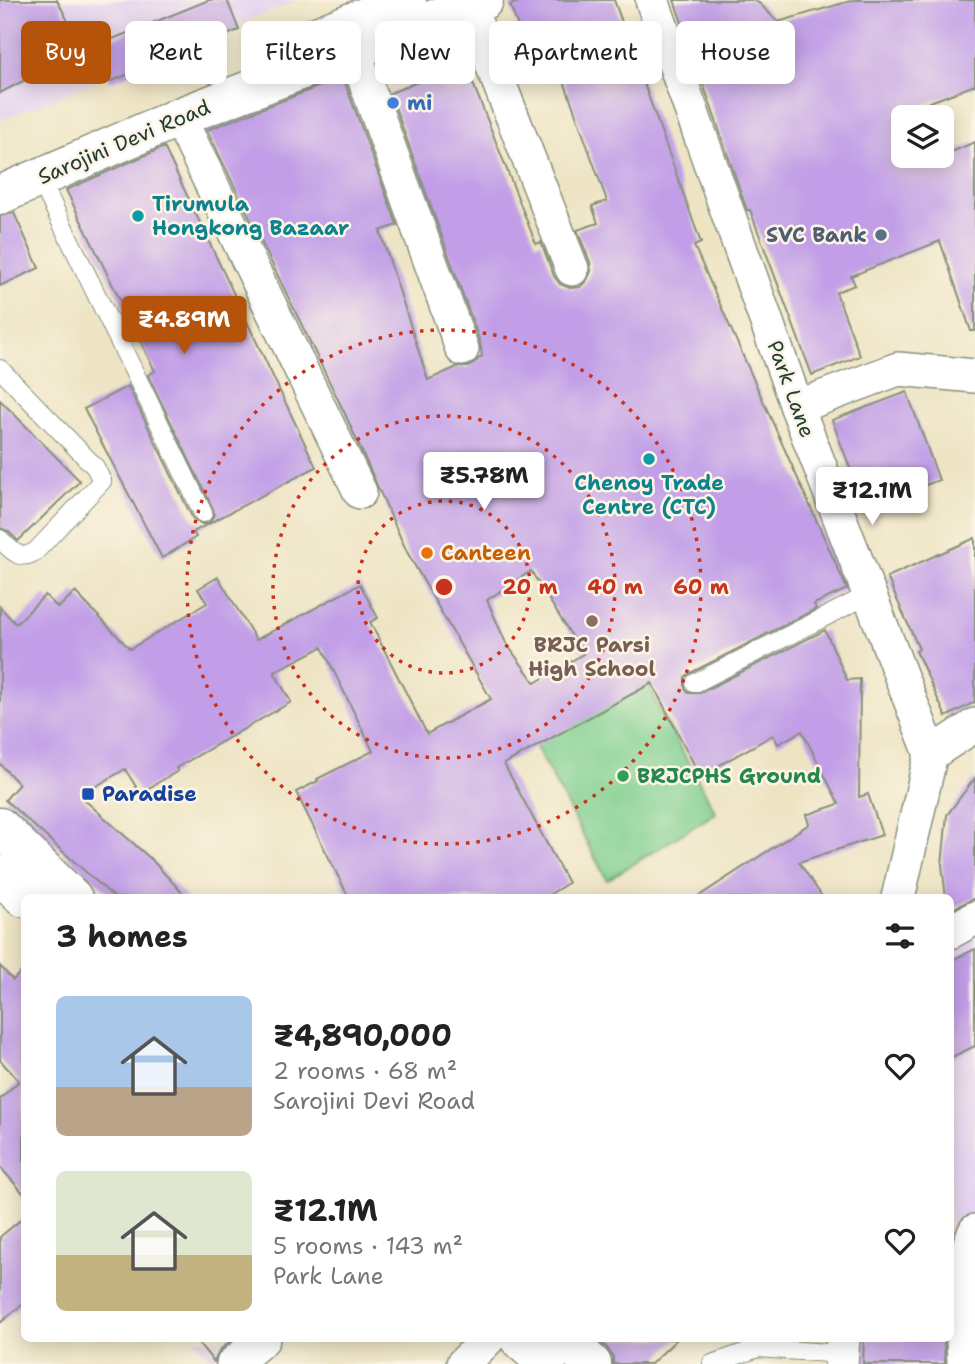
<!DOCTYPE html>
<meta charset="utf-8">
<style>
:root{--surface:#fff;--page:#f2f2f2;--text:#222;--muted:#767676;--accent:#b45309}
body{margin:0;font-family:"Shantell Sans",sans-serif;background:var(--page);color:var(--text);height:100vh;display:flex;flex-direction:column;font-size:26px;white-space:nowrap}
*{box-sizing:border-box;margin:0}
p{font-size:23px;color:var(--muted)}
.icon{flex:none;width:38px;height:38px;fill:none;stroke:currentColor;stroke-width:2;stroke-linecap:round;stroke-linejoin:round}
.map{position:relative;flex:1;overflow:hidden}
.drawer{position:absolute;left:21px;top:894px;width:933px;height:448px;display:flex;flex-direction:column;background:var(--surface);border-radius:10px;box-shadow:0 4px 18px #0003}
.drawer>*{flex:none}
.guide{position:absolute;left:21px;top:21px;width:934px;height:63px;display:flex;gap:14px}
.controls{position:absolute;left:891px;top:105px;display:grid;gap:14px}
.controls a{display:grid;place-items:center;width:63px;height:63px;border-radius:10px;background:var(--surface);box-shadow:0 4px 18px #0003;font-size:35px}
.price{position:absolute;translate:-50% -60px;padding:0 16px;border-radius:7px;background:#fff;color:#222;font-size:23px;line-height:46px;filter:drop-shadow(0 2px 4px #0008)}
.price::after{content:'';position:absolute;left:50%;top:42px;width:21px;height:16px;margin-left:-10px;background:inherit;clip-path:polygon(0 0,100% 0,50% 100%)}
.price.current{background:var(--accent);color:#fff}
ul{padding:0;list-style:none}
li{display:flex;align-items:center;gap:21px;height:175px;padding:0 35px}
li span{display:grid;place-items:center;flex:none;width:196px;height:140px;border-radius:10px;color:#555}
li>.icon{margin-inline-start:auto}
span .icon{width:84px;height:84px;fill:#fffc;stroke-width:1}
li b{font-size:30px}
h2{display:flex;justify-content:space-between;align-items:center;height:84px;padding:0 35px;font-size:30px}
.tag{padding:0 24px;border-radius:10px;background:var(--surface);box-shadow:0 4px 18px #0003;font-size:24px;line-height:63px}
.tag.current{background:var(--accent);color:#fff}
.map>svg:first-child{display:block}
.built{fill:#e5d3f1}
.green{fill:#7fcf8f;stroke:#4f8662;stroke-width:2}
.building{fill:#c19ee7;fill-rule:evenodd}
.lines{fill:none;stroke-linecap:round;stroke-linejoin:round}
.service-casing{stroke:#86907c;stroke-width:20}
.minor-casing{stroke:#86907c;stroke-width:36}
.secondary-casing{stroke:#86907c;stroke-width:41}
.trunk-casing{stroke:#86907c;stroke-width:41}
.service{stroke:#fff;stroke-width:18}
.minor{stroke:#fff;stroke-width:33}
.secondary{stroke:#fff;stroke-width:38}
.trunk{stroke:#fff;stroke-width:38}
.ring{fill:none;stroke:#c8321e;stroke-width:3.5;stroke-dasharray:3.5 7}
.shop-dot{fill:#3f7fe0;stroke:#fcf5e5;stroke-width:2.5}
.culture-dot{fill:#0f9aa8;stroke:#fcf5e5;stroke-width:2.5}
.service-dot{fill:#5c6f8a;stroke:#fcf5e5;stroke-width:2.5}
.food-dot{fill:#e8710a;stroke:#fcf5e5;stroke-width:2.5}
.education-dot{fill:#8d6e63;stroke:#fcf5e5;stroke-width:2.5}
.leisure-dot{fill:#2e9e5b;stroke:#fcf5e5;stroke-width:2.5}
.transit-dot{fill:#1a4fb4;stroke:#fcf5e5;stroke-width:2.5}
.labels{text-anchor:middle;stroke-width:5;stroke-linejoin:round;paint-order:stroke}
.shop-label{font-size:21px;font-weight:bold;fill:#366cbe;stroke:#fcf5e5;text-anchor:start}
.street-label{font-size:21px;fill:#1f3d34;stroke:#fcf5e5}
.culture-label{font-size:21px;font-weight:bold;fill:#0d838f;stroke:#fcf5e5;text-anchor:start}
.service-label{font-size:21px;font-weight:bold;fill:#4e5e75;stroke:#fcf5e5;text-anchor:end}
.food-label{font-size:21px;font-weight:bold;fill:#c56008;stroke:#fcf5e5;text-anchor:start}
.education-label{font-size:21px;font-weight:bold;fill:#785e54;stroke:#fcf5e5}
.leisure-label{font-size:21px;font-weight:bold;fill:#27864d;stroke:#fcf5e5;text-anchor:start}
.transit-label{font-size:21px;font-weight:bold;fill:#164399;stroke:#fcf5e5;text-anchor:start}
.centre{fill:#c8321e;stroke:#fcf5e5;stroke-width:3.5}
.ring-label{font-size:21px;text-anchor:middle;font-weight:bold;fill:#c8321e;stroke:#fcf5e5;stroke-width:5;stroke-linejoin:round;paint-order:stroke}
</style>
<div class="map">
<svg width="975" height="1364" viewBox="0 0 975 1364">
<rect width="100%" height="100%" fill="#fcf5e5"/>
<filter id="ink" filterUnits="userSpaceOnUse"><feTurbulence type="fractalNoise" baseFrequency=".0143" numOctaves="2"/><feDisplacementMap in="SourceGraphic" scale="14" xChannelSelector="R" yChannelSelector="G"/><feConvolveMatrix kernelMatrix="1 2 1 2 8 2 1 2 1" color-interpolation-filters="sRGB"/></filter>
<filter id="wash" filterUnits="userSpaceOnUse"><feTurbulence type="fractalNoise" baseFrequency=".00686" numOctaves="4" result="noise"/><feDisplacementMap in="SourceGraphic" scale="28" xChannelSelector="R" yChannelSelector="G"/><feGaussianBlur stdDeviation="1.57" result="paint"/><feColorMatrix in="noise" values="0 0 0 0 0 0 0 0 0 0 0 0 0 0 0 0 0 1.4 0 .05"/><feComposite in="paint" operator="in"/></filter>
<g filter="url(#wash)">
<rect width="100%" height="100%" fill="#eee4c4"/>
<g class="built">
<polygon points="0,0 299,0 0,120"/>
<polygon points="975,923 975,1364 849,1364 851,1339 950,1339 950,938"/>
</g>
<polygon class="green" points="650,684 657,705 716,813 607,880 535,745"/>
<g id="blocks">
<g class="building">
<polygon points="0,0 57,0 83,50 0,93"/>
<polygon points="209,0 227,0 239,30 109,82 95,46"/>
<path d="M 524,0 L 614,0 L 701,243 L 694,246 L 847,589 L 814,604 L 816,609 L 690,673 L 685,677 L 685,688 L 689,693 L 700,693 L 825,630 L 847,680 L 860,679 L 859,797 L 868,794 L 882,835 L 799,862 L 823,898 L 696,898 L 809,824 L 806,815 L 839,804 L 802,731 L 778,744 L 773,735 L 700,776 L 652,683 L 504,764 L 568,883 L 544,898 L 349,898 L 296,792 L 318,781 L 317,779 L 373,751 L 322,647 L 274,672 L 291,702 L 176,768 L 178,771 L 140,793 L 125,769 L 80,796 L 152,860 L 187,898 L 115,898 L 5,800 L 19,784 L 0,764 L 0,607 L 16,624 L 45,595 L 58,608 L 75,592 L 130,649 L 207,603 L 198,589 L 218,577 L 256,640 L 360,584 L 378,618 L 370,622 L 427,734 L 491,699 L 407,552 L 345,414 L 207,130 L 343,77 L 397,225 L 380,231 L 428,380 L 457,367 L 469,367 L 482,356 L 480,342 L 390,93 L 465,63 L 536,244 L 541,242 L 554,276 L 560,284 L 570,288 L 580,287 L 587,280 L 591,271 L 590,262 L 577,230 L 598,223 L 592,206 L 607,201 L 560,70 L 537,78 L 510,5 ZM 531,571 L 583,654 L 535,683 L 506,643 L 487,600 Z"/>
<polygon points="674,0 752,0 759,3 778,22 854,0 975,0 975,85 922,105 927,117 903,117 903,156 942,156 975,142 975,331 971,331 940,241 851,276 855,285 836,292 860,356 812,375 750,210 747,210"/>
<polygon points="164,147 316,467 193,532 196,537 162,558 84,409 128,386 193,519 202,524 209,523 214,514 213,509 148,375 155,371 66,190"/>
<polygon points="14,213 39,268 0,286 0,216"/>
<polygon points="907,392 939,480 865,508 832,420"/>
<polygon points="0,400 80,481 18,541 8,531 0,528"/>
<polygon points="975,538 975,702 946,717 916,651 919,649 887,577"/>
<polygon points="975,778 975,898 950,910 950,898 946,898 942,865 947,815"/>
<polygon points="975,949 975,1046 950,1058 950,961"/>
<polygon points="0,966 13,980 24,969 24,1194 0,1167 0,1099 19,1081 0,1060"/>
<polygon points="24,1217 24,1303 0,1323 0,1237"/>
<polygon points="195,1339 233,1339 220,1350 214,1362"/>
<polygon points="597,1339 677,1339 651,1364 613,1364 613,1357 607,1348"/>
<polygon points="864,1339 944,1339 945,1364 863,1364"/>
</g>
</g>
</g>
<g filter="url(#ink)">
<use href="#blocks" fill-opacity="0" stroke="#86907c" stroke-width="2"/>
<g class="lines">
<g class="service-casing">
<g id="service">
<polyline points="39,177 203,513"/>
<path d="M 0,369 L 95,467 L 102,481 L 36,551 C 20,562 12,551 0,539"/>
<polyline points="695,683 868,595"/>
<polyline points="712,1364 758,1348 842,1354"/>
</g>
</g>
<g class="minor-casing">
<g id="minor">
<polyline points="652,0 797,407 931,754 898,898"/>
<polyline points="469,6 572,269"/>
<polyline points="354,50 462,349"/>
<polyline points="179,117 360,492"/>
<polyline points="797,407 898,369 975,376"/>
<polyline points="931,754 975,725"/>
<polyline points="950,932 975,918"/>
<polyline points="233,1364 263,1339"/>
<polyline points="463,1364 488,1339"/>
<polyline points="841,1364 843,1339"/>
<path d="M 964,1364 C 963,1321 956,1270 975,1231"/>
</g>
</g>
<g class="secondary-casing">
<g id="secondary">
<polyline points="302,42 407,0"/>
<polyline points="0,195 179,117 484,0"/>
</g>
</g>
<g class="trunk-casing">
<g id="trunk">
<polyline points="0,827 73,898"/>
<polyline points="0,875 24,898"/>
<polyline points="519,1339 547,1364"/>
<polyline points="565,1339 592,1364"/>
</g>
</g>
<use href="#service" class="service"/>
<use href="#minor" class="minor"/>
<use href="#secondary" class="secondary"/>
<use href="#trunk" class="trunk"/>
</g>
</g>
<g class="ring">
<circle cx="444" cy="587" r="86"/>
<circle cx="444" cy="587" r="171"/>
<circle cx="444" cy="587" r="257"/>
</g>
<circle class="shop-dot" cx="393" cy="103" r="7"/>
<g class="culture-dot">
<circle cx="138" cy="216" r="7"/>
<circle cx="649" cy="459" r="7"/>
</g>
<circle class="service-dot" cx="881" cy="235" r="7"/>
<circle class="food-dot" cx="427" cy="553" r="7"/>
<circle class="education-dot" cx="592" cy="621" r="7"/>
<circle class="leisure-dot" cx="623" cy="776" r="7"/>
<rect class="transit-dot" x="81" y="787" width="14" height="14" rx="3.5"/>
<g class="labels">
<g class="shop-label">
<text x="407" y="110">mi</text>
</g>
<g class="street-label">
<text transform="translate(124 142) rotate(-23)" y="7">Sarojini Devi Road</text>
<text transform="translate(791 389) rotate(70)" y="7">Park Lane</text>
</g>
<g class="culture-label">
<text x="152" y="211">Tirumula<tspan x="152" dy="24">Hongkong Bazaar</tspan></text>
<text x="649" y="490" text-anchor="middle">Chenoy Trade<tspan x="649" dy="24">Centre (CTC)</tspan></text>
</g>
<g class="service-label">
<text x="867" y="242">SVC Bank</text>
</g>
<g class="food-label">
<text x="441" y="560">Canteen</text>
</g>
<g class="education-label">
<text x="592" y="652">BRJC Parsi<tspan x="592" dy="24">High School</tspan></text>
</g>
<g class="leisure-label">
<text x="637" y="783">BRJCPHS Ground</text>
</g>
<g class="transit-label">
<text x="102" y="801">Paradise</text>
</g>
</g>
<circle cx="444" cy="587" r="10" class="centre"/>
<g class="ring-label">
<text x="530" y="594">20 m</text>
<text x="615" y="594">40 m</text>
<text x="701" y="594">60 m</text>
</g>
</svg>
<div class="controls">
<a><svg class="icon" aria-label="layers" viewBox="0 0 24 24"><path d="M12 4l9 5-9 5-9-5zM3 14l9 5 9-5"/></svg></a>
</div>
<b class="price current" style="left:184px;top:356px">₹4.89M</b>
<b class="price" style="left:484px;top:512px">₹5.78M</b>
<b class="price" style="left:872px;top:527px">₹12.1M</b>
<div class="guide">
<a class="tag current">Buy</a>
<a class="tag">Rent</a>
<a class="tag">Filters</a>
<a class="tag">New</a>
<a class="tag">Apartment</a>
<a class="tag">House</a>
</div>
<section class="drawer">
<h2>3 homes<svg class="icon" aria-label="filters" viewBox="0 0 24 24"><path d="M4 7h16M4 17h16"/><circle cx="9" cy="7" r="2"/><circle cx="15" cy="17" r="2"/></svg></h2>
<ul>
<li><span style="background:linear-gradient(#a9c7e8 65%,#b9a48a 0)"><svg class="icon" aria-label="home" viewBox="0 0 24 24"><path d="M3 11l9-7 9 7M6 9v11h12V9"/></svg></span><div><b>₹4,890,000</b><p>2 rooms · 68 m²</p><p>Sarojini Devi Road</p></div><svg class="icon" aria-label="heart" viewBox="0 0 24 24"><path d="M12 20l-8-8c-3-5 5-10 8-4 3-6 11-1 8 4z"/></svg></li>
<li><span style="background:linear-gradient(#dfe7d0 60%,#c2b280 0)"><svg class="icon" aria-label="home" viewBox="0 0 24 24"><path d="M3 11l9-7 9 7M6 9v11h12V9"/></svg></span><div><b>₹12.1M</b><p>5 rooms · 143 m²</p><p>Park Lane</p></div><svg class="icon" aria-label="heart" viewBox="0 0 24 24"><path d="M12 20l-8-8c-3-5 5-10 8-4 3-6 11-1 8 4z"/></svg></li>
</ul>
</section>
</div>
